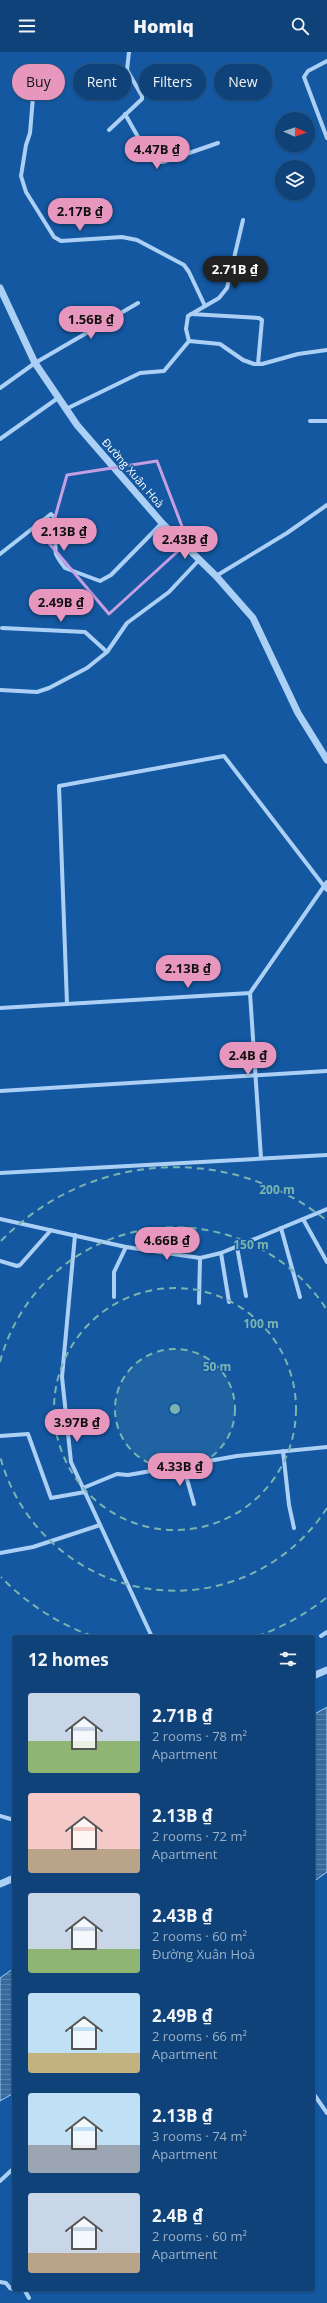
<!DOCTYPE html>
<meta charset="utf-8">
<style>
:root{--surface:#0e4279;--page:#1c4d80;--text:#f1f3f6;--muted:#9bb0c6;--line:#2e5b8a;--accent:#e797bd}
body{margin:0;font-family:"Open Sans",sans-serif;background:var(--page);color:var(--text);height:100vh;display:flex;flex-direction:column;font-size:15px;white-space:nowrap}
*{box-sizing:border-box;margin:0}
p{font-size:13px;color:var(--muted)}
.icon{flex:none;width:22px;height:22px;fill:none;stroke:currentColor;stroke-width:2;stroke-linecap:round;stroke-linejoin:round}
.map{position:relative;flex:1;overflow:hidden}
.drawer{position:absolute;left:12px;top:1583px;width:303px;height:656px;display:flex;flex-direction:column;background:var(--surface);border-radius:4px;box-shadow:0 1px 3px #0004,0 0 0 1px var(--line)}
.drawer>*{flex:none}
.hud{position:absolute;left:12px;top:12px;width:303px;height:36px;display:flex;gap:8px}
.needle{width:26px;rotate:92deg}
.controls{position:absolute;left:275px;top:60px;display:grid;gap:8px}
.controls a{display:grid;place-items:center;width:40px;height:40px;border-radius:50%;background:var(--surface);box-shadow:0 1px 3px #0004,0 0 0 1px var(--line);font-size:20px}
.price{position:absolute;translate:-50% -34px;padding:0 9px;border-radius:14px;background:var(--accent);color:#111;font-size:13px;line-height:26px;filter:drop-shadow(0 1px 2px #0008)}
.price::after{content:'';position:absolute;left:50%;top:24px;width:12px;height:9px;margin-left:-6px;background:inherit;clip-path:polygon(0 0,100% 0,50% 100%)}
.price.selected{background:#222;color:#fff}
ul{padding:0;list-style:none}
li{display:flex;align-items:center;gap:12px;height:100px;padding:0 16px}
li span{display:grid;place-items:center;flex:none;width:112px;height:80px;border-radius:4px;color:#555}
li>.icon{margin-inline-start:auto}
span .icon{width:48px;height:48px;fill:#fffc;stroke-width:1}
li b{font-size:17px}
h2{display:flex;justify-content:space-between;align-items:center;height:48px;padding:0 16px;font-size:17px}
.pill{padding:0 14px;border-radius:18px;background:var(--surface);box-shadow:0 1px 3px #0004,0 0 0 1px var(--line);font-size:14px;line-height:36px}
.pill.selected{background:var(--accent);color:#111}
header{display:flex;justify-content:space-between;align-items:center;height:52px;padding:0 16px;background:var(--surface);font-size:18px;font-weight:800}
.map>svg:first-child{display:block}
.water{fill:url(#water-rules);stroke:#9fccf7}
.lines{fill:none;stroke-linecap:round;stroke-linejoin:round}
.minor{stroke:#acd0f5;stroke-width:4}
.tertiary{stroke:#acd0f5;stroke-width:7}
.marked{fill:none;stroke:#c4a0e2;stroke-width:3;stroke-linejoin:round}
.ring{fill:none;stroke:#7bb4af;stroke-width:2;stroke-dasharray:7 5}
.labels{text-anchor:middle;stroke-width:3;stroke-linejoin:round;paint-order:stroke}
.street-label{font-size:11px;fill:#fff;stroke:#1358a1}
.centre{fill:#7bb4af;stroke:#1358a1;stroke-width:2}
.ring-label{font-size:12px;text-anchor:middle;font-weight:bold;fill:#7bb4af;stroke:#1358a1;stroke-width:3;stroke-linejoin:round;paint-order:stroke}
</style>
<header><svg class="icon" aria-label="menu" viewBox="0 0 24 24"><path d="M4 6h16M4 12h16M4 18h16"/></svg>Homiq<svg class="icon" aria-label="search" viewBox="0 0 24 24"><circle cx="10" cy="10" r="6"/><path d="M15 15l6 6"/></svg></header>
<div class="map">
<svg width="327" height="2251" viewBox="0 0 327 2251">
<defs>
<pattern id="water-rules" width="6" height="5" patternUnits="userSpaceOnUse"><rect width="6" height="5" fill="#396a9e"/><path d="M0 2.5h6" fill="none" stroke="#5780ad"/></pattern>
</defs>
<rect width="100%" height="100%" fill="#1358a1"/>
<g class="water">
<polygon points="327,1655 327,1820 313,1830 313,1663"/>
<polygon points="14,1916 14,2041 0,2049 0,1926"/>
</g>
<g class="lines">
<g class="minor">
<polyline points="327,9 308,19 304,25 327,86"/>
<polyline points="33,45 30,81 26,93 21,124 26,140 54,185 61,189 122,185 137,188 184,213 189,220 205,254"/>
<polyline points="125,62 150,106 156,110 163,110 218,91"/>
<polyline points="109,78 142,47 142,44 127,18 129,0"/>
<polyline points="191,262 259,266 262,268 258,312"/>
<polyline points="189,289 186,277 188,264 219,246 227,236 243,168"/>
<polyline points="0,336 35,311 138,251"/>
<polyline points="66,357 140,321 164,319 189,289 220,292 243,308 254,312 262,312 298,302 327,298"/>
<polyline points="310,369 327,369"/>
<polyline points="0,387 58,346"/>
<path d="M 0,502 L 51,462 C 62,471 53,490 56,502 C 58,507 62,512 65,516 L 100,529 L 111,523 L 162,471"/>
<polyline points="216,524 287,481 327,453"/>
<polyline points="2,576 85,580 107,600"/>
<polyline points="0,638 37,640 49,636 87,616 107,600 127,571 169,540 199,508"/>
<polyline points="250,941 261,1106"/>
<polyline points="67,952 59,734 224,704 327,838"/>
<polyline points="0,956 250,941 327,830"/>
<polyline points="0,1039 327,1019"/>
<polyline points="0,1121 327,1103"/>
<polyline points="0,1167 126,1195 200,1206 221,1201 327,1157"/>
<polyline points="303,1167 327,1210"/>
<polyline points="281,1176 300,1245"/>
<polyline points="75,1183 62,1325 71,1410 152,1585"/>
<polyline points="237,1195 246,1244"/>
<polyline points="221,1201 229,1250"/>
<polyline points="0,1209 17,1214 20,1213 51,1178"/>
<polyline points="114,1245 114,1220 126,1195"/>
<polyline points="199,1251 200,1206"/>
<polyline points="0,1384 28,1382 51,1446 85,1440"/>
<polyline points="283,1399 289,1453 294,1476"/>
<polyline points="183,1413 194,1452"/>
<polyline points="83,1436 117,1422 128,1423 237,1404 327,1395"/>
<polyline points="0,1501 33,1495 100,1473"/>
<polyline points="321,1584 327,1580"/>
<polyline points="0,1764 14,1768"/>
<polyline points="313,2041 327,2061"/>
<polyline points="0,2129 14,2116"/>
<polyline points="0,2230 6,2231 10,2236 14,2237"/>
<polyline points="24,2237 29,2246"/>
</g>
<g class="tertiary">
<polyline points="0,236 35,311 77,373 162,471 216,524 253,566 298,661 327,708"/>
<polyline points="313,1624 327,1618"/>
<polyline points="0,1832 14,1826"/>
</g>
</g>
<path class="marked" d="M 157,409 L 188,490 L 109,562 L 48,490 L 67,423 Z"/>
<circle cx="175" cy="1357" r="60" fill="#7bb4af" fill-opacity=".12"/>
<g class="ring">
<circle cx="175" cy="1357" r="60"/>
<circle cx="175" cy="1357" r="121"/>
<path d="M327 1456A181 181 0 0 1 0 1404M0 1310A181 181 0 0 1 327 1258"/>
<path d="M326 1546A242 242 0 0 1 258 1584M92 1584A242 242 0 0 1 1 1525M1 1189A242 242 0 0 1 326 1168"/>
</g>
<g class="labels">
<g class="street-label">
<text transform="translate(133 421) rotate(49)" y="4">Đường Xuân Hoà</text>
</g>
</g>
<circle cx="175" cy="1357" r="6" class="centre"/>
<g class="ring-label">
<text x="277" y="1142">200 m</text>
<text x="251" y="1197">150 m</text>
<text x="261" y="1276">100 m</text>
<text x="217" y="1319">50 m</text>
</g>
</svg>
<div class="controls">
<a><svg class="needle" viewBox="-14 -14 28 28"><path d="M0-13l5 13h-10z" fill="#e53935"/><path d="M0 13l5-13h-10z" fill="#9bb0c6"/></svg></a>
<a><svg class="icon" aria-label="layers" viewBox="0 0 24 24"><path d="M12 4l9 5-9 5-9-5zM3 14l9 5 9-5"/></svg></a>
</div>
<b class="price" style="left:157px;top:118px">4.47B ₫</b>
<b class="price" style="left:80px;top:180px">2.17B ₫</b>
<b class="price selected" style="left:235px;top:238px">2.71B ₫</b>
<b class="price" style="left:91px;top:288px">1.56B ₫</b>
<b class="price" style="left:64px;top:500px">2.13B ₫</b>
<b class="price" style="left:185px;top:508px">2.43B ₫</b>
<b class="price" style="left:61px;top:571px">2.49B ₫</b>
<b class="price" style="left:188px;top:937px">2.13B ₫</b>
<b class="price" style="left:248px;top:1024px">2.4B ₫</b>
<b class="price" style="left:167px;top:1209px">4.66B ₫</b>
<b class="price" style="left:77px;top:1391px">3.97B ₫</b>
<b class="price" style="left:180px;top:1435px">4.33B ₫</b>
<div class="hud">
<a class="pill selected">Buy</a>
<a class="pill">Rent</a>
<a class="pill">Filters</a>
<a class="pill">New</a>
</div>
<section class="drawer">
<h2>12 homes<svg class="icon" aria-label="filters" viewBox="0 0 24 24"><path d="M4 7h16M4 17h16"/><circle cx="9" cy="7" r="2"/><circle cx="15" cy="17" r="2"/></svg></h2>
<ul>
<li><span style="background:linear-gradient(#c9d6e8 60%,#8fb573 0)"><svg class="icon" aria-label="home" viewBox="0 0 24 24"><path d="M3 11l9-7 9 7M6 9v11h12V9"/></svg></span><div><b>2.71B ₫</b><p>2 rooms · 78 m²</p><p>Apartment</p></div></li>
<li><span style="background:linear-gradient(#f6c9c9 70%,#b9a48a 0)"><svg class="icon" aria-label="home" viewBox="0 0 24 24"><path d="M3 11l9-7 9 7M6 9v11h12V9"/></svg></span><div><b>2.13B ₫</b><p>2 rooms · 72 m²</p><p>Apartment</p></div></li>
<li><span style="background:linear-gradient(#c9d6e8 70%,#8fb573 0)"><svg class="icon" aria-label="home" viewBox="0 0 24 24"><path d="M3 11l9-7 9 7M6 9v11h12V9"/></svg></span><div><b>2.43B ₫</b><p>2 rooms · 60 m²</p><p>Đường Xuân Hoà</p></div></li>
<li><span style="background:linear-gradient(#bfe0f5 75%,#c2b280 0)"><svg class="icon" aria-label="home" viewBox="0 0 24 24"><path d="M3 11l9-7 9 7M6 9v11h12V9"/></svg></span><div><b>2.49B ₫</b><p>2 rooms · 66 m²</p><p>Apartment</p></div></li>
<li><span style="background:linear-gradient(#bfe0f5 65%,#9aa5b1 0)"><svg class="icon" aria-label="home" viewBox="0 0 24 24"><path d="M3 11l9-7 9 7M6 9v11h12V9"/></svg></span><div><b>2.13B ₫</b><p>3 rooms · 74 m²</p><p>Apartment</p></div></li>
<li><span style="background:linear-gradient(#c9d6e8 75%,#b9a48a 0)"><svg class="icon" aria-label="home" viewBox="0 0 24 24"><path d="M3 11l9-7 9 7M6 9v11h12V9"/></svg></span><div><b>2.4B ₫</b><p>2 rooms · 60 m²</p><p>Apartment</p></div></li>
</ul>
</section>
</div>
